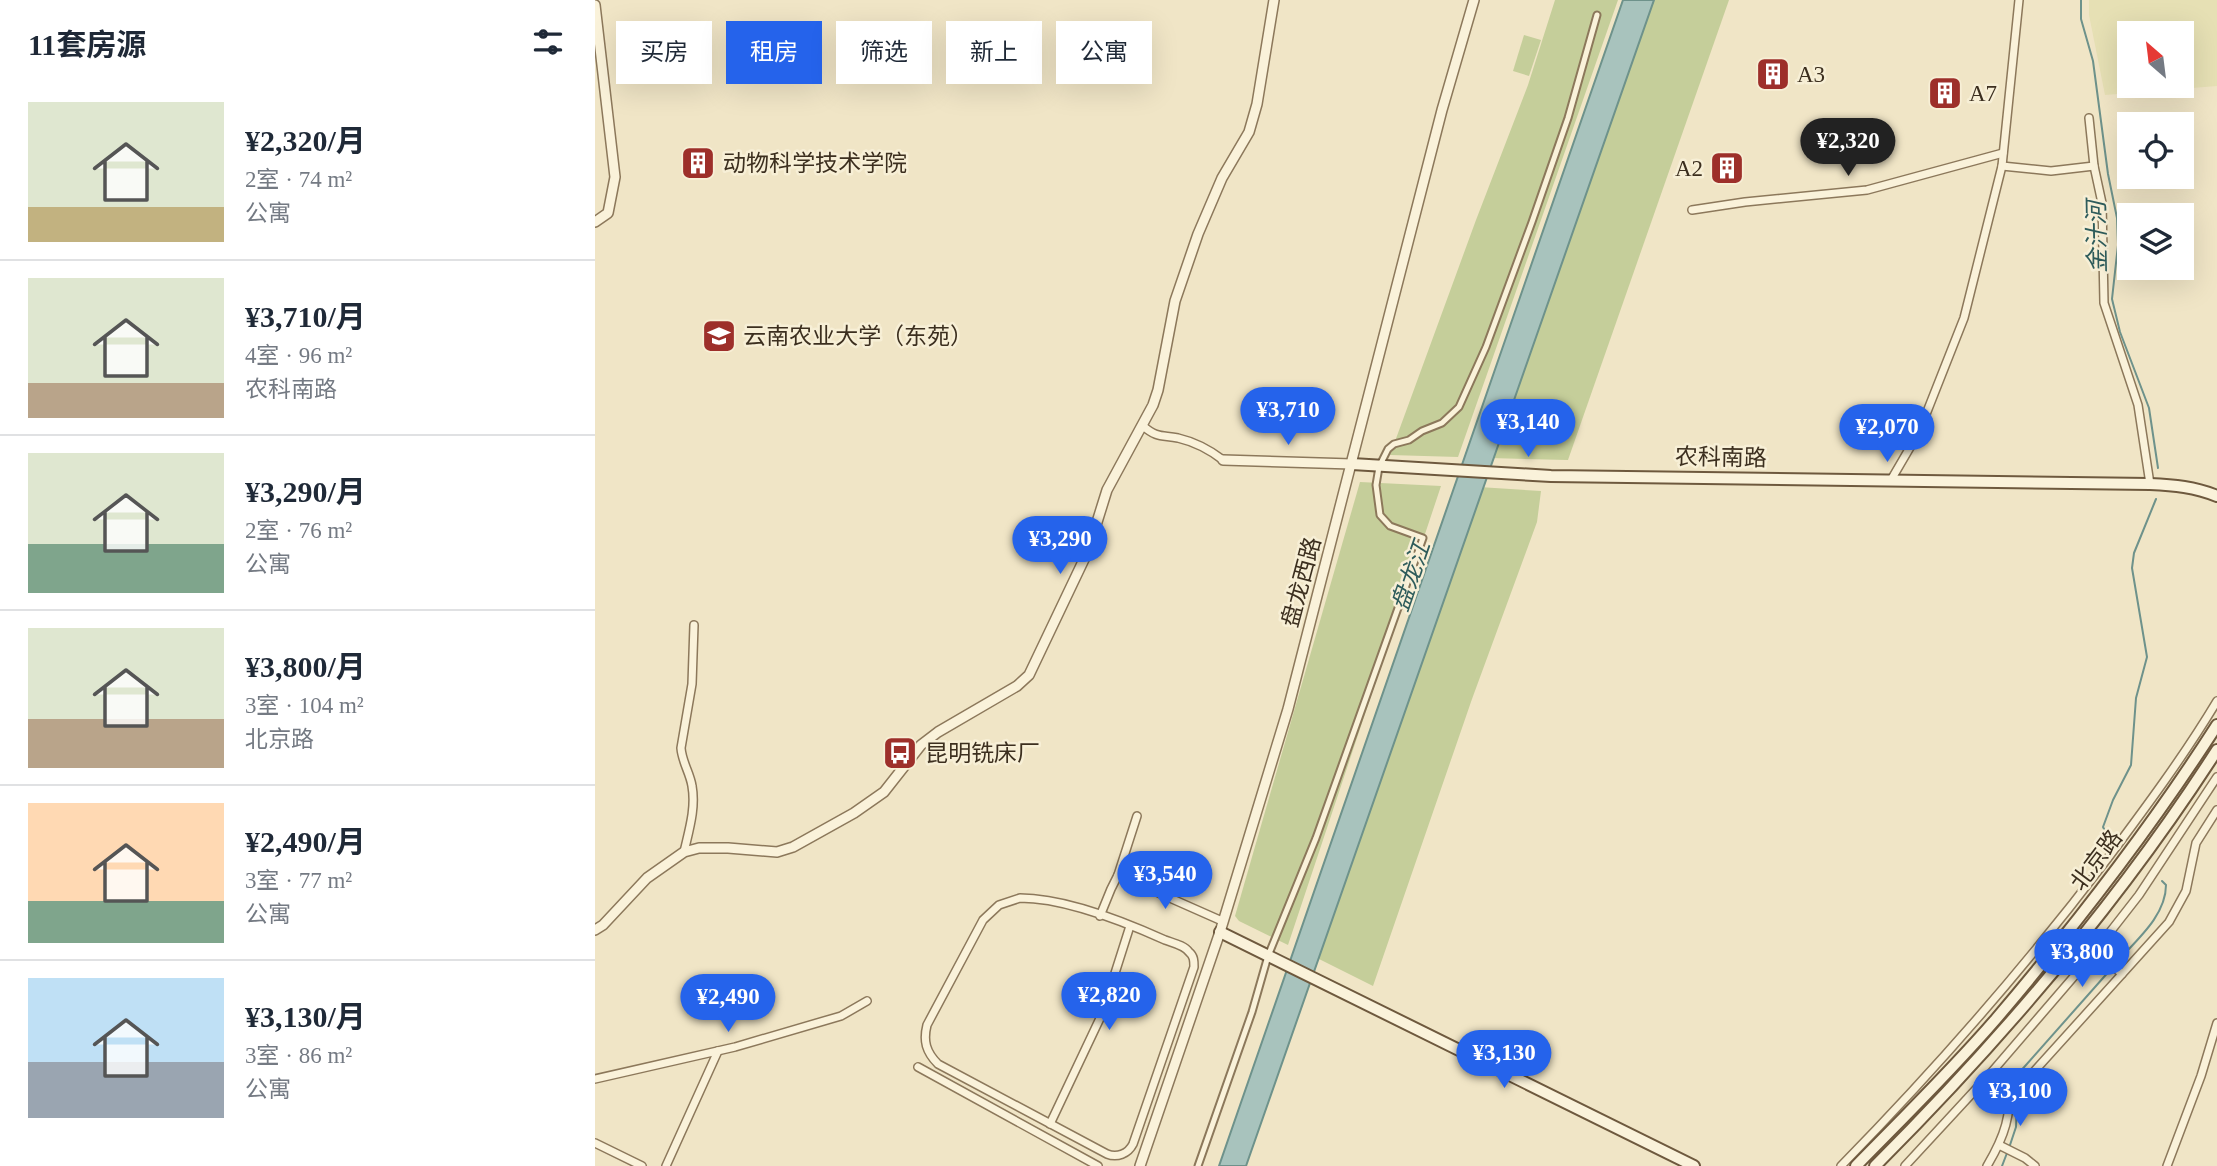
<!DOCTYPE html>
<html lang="zh">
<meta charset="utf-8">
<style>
:root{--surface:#fff;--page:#f6f6f7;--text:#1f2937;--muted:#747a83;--line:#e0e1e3;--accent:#2563eb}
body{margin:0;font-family:"Times New Roman","Noto Sans SC",serif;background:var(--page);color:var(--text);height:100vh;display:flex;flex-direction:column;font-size:26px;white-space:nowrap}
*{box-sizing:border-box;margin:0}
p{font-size:23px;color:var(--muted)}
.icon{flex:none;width:38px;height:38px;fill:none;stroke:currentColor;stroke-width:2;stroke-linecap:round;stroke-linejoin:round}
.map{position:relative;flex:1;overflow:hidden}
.sheet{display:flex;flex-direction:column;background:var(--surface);width:595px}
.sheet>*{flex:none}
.guide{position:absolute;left:21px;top:21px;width:665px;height:63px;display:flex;gap:14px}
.needle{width:46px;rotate:332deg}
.buttons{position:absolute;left:1522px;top:21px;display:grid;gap:14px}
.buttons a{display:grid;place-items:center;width:77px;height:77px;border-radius:0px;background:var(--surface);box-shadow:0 7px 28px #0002;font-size:35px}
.price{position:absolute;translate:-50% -60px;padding:0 16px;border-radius:24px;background:var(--accent);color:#fff;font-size:23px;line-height:46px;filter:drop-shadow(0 2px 4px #0008)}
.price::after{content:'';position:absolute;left:50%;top:42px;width:21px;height:16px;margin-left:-10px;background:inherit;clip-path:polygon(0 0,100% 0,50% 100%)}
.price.selected{background:#222;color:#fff}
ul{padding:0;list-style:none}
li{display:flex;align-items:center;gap:21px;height:175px;padding:0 28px}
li+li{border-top:2px solid var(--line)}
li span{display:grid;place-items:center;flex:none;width:196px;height:140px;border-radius:0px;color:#555}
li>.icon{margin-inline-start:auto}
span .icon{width:84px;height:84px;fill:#fffc;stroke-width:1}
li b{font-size:30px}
h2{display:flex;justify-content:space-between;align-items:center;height:84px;padding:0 28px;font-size:30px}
.tag{padding:0 24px;border-radius:0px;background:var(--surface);box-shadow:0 7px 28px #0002;font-size:24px;line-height:63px}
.tag.selected{background:var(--accent);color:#fff}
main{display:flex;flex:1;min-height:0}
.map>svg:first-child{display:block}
.farmland{fill:#e6e0b4;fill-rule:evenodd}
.green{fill:#c5ce9a}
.water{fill:#a8c3bd;stroke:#6e928b;stroke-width:2}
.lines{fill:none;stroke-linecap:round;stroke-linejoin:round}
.stream{stroke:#6e928b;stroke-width:2}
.pedestrian-casing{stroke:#8c785b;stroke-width:9}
.minor-casing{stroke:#8c785b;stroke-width:10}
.tertiary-casing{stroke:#8c785b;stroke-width:12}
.secondary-casing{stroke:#6e593e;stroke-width:14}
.pedestrian{stroke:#faf2da;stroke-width:5}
.minor{stroke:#faf2da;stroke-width:7}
.tertiary{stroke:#faf2da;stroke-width:9}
.secondary{stroke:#faf2da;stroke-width:10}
.labels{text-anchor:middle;stroke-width:5;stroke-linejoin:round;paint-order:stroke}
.poi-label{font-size:23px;fill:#3c2f1f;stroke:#f7efd6;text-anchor:start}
.street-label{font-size:23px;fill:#3c2f1f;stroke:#f7efd6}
.water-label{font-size:24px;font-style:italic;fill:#2e5c5b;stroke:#f7efd6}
</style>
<main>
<section class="sheet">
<h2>11套房源<svg class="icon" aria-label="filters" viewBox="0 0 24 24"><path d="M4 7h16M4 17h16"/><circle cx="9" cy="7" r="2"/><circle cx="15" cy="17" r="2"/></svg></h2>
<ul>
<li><span style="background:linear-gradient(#dfe7d0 75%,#c2b280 0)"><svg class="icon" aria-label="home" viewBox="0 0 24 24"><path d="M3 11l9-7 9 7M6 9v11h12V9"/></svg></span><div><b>¥2,320/月</b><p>2室 · 74 m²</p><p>公寓</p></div></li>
<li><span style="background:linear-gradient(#dfe7d0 75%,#b9a48a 0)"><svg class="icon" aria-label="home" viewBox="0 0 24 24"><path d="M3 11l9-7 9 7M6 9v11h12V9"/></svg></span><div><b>¥3,710/月</b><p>4室 · 96 m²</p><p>农科南路</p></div></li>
<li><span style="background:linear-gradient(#dfe7d0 65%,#7fa58c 0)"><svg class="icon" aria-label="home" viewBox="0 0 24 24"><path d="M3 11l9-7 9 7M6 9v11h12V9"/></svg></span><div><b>¥3,290/月</b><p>2室 · 76 m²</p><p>公寓</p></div></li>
<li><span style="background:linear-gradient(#dfe7d0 65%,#b9a48a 0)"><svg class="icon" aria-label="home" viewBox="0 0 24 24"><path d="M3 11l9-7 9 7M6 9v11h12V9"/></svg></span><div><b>¥3,800/月</b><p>3室 · 104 m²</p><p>北京路</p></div></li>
<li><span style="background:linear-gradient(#ffd9b3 70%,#7fa58c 0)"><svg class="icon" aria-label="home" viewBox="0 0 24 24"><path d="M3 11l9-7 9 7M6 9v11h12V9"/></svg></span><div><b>¥2,490/月</b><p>3室 · 77 m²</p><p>公寓</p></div></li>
<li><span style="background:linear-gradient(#bfe0f5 60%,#9aa5b1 0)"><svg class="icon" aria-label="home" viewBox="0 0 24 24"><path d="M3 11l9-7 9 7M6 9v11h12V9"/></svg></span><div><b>¥3,130/月</b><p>3室 · 86 m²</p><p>公寓</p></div></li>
</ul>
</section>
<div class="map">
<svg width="1622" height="1166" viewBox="0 0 1622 1166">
<rect width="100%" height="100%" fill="#f0e5c6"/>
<path class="farmland" d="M 1494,0 L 1622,0 L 1622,86 L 1510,95 L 1494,15 ZM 1535,33 L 1587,33 L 1587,86 L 1535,86 Z"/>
<g class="green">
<polygon points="960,0 1023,0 863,457 795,455 881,220 933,85"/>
<polygon points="1054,0 1134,0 973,460 894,458"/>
<polygon points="929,35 946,40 934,76 918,71"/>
<polygon points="765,482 846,486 693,945 644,921 640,916"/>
<polygon points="884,487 946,491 942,522 877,699 778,986 720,957"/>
</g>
<polygon class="water" points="1028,0 1059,0 651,1166 624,1166"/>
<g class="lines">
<g class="stream">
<polyline points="1486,0 1486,19 1498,61 1513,174 1522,218 1523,245 1517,299 1525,332 1554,408 1563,468"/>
<polyline points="1516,842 1508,827 1518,800 1536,765 1541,698 1552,657 1537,568 1539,553 1561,499"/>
<path d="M 1519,965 C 1539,942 1571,917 1571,885 L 1567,881"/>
<polyline points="1414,1148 1421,1127 1423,1074 1516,969"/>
<polyline points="1407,1166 1412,1153"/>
</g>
<g class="pedestrian-casing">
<polyline id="pedestrian" points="603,1166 657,1012 673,956 721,838 828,538 795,526 785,515 781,485 784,467 793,449 799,444 814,440 827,431 847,423 864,407 891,347 937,222 973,118 1002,15"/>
</g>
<g class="minor-casing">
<g id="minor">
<polyline points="1494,118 1499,166 1507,203 1509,303 1543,405 1555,484"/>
<polyline points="1407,166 1456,171 1499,166"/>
<polyline points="1097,210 1150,202 1272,190 1408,153"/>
<path d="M 548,426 C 562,438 566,435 583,438 C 600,442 615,450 628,460"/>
<polyline points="1296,480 1324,432 1369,318 1407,166 1424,0"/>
<path d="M 89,852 C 94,830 101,808 97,786 C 95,773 87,762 86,748 L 97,684 L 99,625"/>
<polyline points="523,875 627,921"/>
<path d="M 425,898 C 469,898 530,922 570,940 C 578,943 589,945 594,952 C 599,956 599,961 599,967 L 538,1144 C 533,1154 522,1158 512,1154 L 343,1064 C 331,1052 328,1041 332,1025 L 388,920 L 404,905 Z"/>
<polyline points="505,916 516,889 523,875 542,816"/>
<polyline points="1500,951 1527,974"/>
<polyline points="323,1067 503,1166"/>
<polyline points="1435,1076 1574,922 1591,891 1601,843 1622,810"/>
<polyline points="0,1079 140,1047 246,1016 272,1001"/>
<polyline points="455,1124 507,1014 535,926"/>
<polyline points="0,1143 47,1166"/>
<polyline points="1404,1145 1430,1158 1440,1166"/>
<polyline points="71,1166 123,1051"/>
<path d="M 1246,1166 C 1341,1069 1431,966 1513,858 C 1551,807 1589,756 1622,701"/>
<polyline points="1310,1166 1395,1074 1494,959 1544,895 1622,777"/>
<path d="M 1392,1166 C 1411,1134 1415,1117 1416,1079"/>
<polyline points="1572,1166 1606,1076 1622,1023"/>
</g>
</g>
<g class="tertiary-casing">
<g id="tertiary">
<polyline points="0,5 20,177 13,213 0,222"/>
<polyline points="628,460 757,464"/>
<polyline points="0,930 8,925 52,878 89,852 104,848 133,848 182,852 198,847 259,813 289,792 326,745 343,732 422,686 434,675 493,551 512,490 558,405 563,390 580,301 603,234 627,178 654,132 662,104 679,0"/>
<polyline points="545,1166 625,932 693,709 847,110 879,0"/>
</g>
</g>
<g class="secondary-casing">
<g id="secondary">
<path d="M 757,464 L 956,476 L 1555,484 C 1579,485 1600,487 1622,496"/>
<polyline points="625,932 1099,1166"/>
<path d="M 1261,1166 C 1308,1118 1357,1070 1401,1019 C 1480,926 1556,828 1622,725"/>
<path d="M 1280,1166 C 1407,1039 1525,901 1622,750"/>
</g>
</g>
<use href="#pedestrian" class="pedestrian"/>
<use href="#minor" class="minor"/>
<use href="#tertiary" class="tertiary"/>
<use href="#secondary" class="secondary"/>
</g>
<defs>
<g id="building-square" transform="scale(1.75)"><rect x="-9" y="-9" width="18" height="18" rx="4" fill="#9d2f2a" stroke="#f7efd6"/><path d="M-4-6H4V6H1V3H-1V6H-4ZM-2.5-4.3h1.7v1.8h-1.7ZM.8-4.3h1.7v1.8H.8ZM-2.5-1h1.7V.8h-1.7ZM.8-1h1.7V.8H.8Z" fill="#fff"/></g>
<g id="university-square" transform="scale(1.75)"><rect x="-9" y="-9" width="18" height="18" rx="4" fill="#9d2f2a" stroke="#f7efd6"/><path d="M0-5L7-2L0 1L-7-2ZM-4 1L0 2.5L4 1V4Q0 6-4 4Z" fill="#fff"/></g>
<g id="bus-square" transform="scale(1.75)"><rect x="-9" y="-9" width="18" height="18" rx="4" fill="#9d2f2a" stroke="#f7efd6"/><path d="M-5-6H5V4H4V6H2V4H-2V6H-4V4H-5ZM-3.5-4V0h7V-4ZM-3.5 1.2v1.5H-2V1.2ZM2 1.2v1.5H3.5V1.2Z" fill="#fff"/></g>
</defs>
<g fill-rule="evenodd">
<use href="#building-square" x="1178" y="74"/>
<use href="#building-square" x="1350" y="93"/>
<use href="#building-square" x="103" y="163"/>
<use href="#building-square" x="1132" y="168"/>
<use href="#university-square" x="124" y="336"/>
<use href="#bus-square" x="305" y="753"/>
</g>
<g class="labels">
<g class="poi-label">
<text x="1202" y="82">A3</text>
<text x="1374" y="101">A7</text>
<text x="128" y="171">动物科学技术学院</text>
<text x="1108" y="176" text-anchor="end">A2</text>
<text x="148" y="344">云南农业大学（东苑）</text>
<text x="330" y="761">昆明铣床厂</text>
</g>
<g class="street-label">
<text transform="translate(1126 457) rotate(1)" y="8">农科南路</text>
<text transform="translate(706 582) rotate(-75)" y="8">盘龙西路</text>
<text transform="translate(1501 860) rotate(-53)" y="8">北京路</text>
</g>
<g class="water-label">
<text transform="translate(1502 237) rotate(-91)" y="8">金汁河</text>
<text transform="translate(816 576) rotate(-71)" y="8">盘龙江</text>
</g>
</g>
</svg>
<div class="buttons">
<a><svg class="needle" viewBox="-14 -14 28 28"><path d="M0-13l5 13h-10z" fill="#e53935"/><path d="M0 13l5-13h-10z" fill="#747a83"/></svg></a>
<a><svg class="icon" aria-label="locate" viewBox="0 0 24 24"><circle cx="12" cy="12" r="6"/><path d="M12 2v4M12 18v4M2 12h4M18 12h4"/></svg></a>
<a><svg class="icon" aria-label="layers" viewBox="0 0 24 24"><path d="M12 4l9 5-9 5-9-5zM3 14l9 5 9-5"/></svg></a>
</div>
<b class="price selected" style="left:1253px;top:178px">¥2,320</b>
<b class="price" style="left:693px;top:447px">¥3,710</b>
<b class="price" style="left:933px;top:459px">¥3,140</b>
<b class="price" style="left:1292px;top:464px">¥2,070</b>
<b class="price" style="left:465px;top:576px">¥3,290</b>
<b class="price" style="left:570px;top:911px">¥3,540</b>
<b class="price" style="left:1487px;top:989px">¥3,800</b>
<b class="price" style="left:514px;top:1032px">¥2,820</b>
<b class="price" style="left:133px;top:1034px">¥2,490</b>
<b class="price" style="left:909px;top:1090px">¥3,130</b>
<b class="price" style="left:1425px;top:1128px">¥3,100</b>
<div class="guide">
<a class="tag">买房</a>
<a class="tag selected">租房</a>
<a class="tag">筛选</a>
<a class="tag">新上</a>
<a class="tag">公寓</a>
</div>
</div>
</main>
